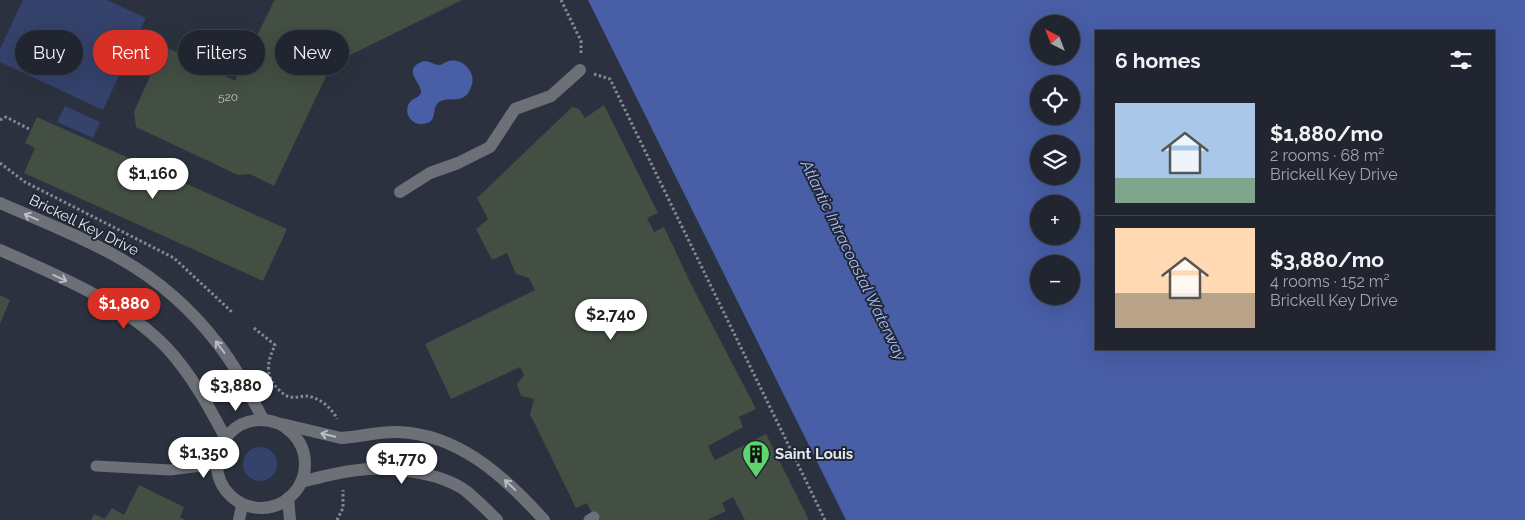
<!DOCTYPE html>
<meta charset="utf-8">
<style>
:root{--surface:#21252f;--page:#292d37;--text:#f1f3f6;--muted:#a2a5aa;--line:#3e424b;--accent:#d93025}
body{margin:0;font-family:Raleway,sans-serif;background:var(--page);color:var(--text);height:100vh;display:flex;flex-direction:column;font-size:19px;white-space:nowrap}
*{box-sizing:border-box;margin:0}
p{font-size:16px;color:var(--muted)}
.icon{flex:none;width:28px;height:28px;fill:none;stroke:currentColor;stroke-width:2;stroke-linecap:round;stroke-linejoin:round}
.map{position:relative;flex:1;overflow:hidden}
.drawer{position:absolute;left:1095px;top:30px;width:400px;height:320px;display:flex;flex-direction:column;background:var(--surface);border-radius:0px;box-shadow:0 5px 20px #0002,0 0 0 1px var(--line)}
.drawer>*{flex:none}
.banner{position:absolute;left:15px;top:30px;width:475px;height:45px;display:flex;gap:10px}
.needle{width:32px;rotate:318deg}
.fabs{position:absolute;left:1030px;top:15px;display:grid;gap:10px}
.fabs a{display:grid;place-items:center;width:50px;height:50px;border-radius:50%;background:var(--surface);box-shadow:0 5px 20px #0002,0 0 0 1px var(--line);font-size:25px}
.price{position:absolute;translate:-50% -42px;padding:0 11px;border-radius:18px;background:#fff;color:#222;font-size:16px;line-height:32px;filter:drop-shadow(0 1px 2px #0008)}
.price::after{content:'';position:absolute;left:50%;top:30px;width:15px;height:11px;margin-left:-8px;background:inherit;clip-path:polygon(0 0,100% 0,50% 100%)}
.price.selected{background:var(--accent);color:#fff}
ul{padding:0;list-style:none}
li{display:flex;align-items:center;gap:15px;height:125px;padding:0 20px}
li+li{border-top:1px solid var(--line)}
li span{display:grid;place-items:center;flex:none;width:140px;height:100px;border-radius:0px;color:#555}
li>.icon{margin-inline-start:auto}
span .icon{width:60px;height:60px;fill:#fffc;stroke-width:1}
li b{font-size:21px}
h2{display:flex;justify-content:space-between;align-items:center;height:60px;padding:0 20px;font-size:21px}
.tag{padding:0 18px;border-radius:22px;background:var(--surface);box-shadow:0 5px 20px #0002,0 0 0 1px var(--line);font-size:18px;line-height:45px}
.tag.selected{background:var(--accent);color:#fff}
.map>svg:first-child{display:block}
.green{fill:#34426c}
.water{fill:#485ea7;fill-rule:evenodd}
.building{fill:#434f43}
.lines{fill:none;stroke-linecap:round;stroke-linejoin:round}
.path{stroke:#848994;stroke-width:3;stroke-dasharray:2.5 2.5;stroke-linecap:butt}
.service{stroke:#6d7077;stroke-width:11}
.pedestrian{stroke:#6d7077;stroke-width:12}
.minor{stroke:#6d7077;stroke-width:12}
.oneway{stroke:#babec6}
.labels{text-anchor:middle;stroke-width:4;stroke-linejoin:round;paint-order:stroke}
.number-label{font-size:12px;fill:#bcc2c6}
.street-label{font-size:15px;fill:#e4e8f1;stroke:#222734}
.poi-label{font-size:15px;font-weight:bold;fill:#e4e8f1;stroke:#222734;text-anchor:start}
.water-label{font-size:16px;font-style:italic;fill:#a9bffc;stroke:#222734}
</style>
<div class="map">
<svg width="1525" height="520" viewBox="0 0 1525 520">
<rect width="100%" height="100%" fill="#2c313f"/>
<g class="green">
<polygon points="23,0 107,0 146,18 103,110 0,62 0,49"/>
<polygon points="65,106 100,122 93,138 57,122"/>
<circle cx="260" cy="464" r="17"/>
</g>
<g class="water">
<path d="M 588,0 L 1525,0 L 1525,520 L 846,520 ZM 1039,24 L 1071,24 L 1071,56 L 1039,56 ZM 1096,31 L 1494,31 L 1494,349 L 1096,349 ZM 1039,84 L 1071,84 L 1071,116 L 1039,116 ZM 1039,144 L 1071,144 L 1071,176 L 1039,176 ZM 1039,204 L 1071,204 L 1071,236 L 1039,236 ZM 1039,264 L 1071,264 L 1071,296 L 1039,296 Z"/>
<path d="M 424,61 C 430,61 434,65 439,65 C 442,65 443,63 446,62 C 453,59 462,61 467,67 C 471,71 474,78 472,84 C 466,108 448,94 438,103 C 431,109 439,124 421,124 C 410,124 403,111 410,102 C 413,98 420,98 421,92 C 422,83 400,69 424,61 Z"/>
</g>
<g class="building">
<polygon points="276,0 462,0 332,64 274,186 250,174 238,175 136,127 134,112 158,58 170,49 235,81 274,1"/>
<polygon points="604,105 658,213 647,218 654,232 664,227 691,284 756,409 739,417 743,427 708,446 715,460 766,434 809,520 745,520 733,497 722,503 726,511 707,520 595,520 587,503 576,508 530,414 534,399 521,396 517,384 524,375 520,367 451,399 425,344 535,290 529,278 516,274 507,253 492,260 476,229 488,219 477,198 570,109 573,107 579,109 585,118"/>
<polygon points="37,117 287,229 263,281 24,173 35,148 25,143"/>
<polygon points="0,295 10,300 0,324"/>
<polygon points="139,485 184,507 180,517 185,520 91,520 94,514 105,519 112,508 124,515"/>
</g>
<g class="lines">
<g class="path">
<polyline points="561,0 581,41 581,54"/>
<polyline points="594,74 610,79 825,520"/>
<polyline points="0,120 6,117 31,130"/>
<polyline points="0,163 25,182 174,258 233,313"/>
<path d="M 254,328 L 275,345 C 268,360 264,374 277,388 C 281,392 285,396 290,397 C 296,398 301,396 306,396 C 319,397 332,408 337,419"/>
<polyline points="337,520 343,508 343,490"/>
</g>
<g class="service">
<polyline points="96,466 170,470 217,464"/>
<polyline points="589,520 594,517"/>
</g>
<polyline class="pedestrian" points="400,192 430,173 458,163 490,147 515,109 551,96 580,70"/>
<g class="minor">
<path d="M 0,203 C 41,221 83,237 121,259 C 158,280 192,310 218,344 C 236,367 249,393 263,419"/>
<path d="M 0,250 C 58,276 122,301 167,348 C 191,374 208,405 225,437"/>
<circle cx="261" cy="464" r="44"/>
<path d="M 282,424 L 341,438 C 360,437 379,431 398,432 C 459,434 505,477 544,520"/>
<path d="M 301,482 C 320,477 339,472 358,470 C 389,466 440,472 466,491 C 477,500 487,510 497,520"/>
<polyline points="288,498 290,520"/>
<polyline points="239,520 242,505"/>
</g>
</g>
<defs><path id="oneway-shaft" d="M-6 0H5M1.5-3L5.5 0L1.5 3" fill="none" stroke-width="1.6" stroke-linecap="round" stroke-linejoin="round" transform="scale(1.25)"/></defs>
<g class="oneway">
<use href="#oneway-shaft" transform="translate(31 217) rotate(-157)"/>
<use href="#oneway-shaft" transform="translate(60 278) rotate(25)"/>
<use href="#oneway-shaft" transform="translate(220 347) rotate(-127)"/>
<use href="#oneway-shaft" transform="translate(328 435) rotate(-167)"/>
<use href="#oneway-shaft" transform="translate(510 485) rotate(-137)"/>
</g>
<defs>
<g id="building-pin" transform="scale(1.4375)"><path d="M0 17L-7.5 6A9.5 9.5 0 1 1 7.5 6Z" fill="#5ed56c" stroke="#222734"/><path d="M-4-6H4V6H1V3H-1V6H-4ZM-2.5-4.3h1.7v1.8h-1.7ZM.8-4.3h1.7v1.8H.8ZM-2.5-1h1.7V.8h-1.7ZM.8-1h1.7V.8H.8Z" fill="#111"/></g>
</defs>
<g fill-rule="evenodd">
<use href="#building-pin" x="756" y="454"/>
</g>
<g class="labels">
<g class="number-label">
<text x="228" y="101">520</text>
</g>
<g class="street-label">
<text transform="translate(84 225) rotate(26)" y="5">Brickell Key Drive</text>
</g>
<g class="poi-label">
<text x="775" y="459">Saint Louis</text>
</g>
<g class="water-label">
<text transform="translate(854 260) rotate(64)" y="6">Atlantic Intracoastal Waterway</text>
</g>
</g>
</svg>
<div class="fabs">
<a><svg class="needle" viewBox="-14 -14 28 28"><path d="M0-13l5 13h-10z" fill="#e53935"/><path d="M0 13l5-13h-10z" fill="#a2a5aa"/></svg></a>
<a><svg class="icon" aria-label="locate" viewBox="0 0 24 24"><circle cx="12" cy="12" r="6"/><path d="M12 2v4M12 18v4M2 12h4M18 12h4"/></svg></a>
<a><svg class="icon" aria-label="layers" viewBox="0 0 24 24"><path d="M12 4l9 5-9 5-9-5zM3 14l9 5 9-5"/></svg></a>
<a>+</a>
<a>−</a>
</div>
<b class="price" style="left:153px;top:200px">$1,160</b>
<b class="price selected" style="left:124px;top:330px">$1,880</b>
<b class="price" style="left:611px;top:341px">$2,740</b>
<b class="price" style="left:236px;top:412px">$3,880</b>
<b class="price" style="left:204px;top:479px">$1,350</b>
<b class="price" style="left:402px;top:485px">$1,770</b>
<div class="banner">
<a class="tag">Buy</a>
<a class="tag selected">Rent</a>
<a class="tag">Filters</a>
<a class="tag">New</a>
</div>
<section class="drawer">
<h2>6 homes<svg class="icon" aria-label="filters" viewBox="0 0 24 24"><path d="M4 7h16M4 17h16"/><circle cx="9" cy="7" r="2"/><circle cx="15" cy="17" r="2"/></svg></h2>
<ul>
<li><span style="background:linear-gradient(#a9c7e8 75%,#7fa58c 0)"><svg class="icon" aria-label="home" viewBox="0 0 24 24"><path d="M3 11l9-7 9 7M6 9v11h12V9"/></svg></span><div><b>$1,880/mo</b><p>2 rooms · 68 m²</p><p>Brickell Key Drive</p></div></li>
<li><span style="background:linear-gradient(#ffd9b3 65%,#b9a48a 0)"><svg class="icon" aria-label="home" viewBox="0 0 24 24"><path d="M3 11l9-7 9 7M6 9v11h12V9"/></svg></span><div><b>$3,880/mo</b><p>4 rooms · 152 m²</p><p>Brickell Key Drive</p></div></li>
</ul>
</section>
</div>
